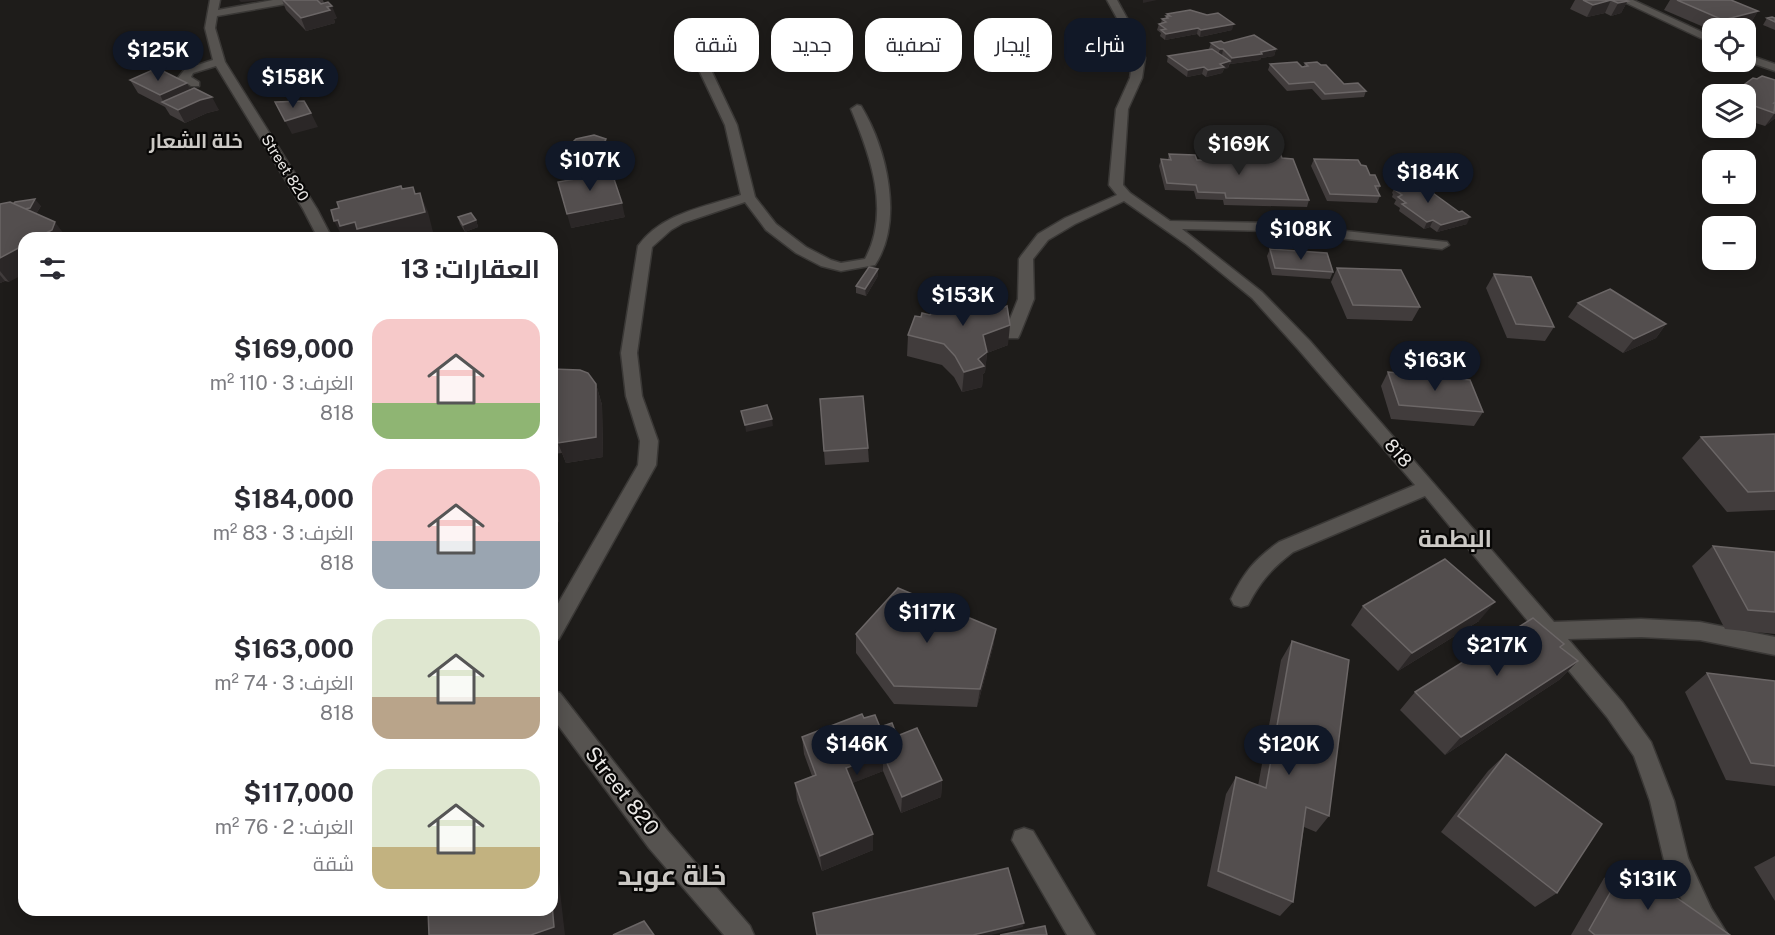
<!DOCTYPE html>
<html lang="ar">
<meta charset="utf-8">
<style>
:root{--surface:#fff;--page:#f7f7f7;--text:#2b2b33;--muted:#7c7c81;--accent:#111827}
body{margin:0;font-family:"Public Sans",Cairo,sans-serif;background:var(--page);color:var(--text);direction:rtl;height:100vh;display:flex;flex-direction:column;font-size:22px;white-space:nowrap}
*{box-sizing:border-box;margin:0}
p{font-size:20px;color:var(--muted)}
.icon{flex:none;width:33px;height:33px;fill:none;stroke:currentColor;stroke-width:2;stroke-linecap:round;stroke-linejoin:round}
.map{position:relative;flex:1;overflow:hidden;direction:ltr}
.drawer{position:absolute;left:18px;top:232px;width:540px;height:684px;display:flex;flex-direction:column;background:var(--surface);border-radius:18px;box-shadow:0 3px 15px #0003;direction:rtl}
.drawer>*{flex:none}
.banner{position:absolute;left:576px;top:18px;width:570px;height:54px;direction:rtl;display:flex;gap:12px}
.tools{position:absolute;left:1702px;top:18px;display:grid;gap:12px}
.tools a{display:grid;place-items:center;width:54px;height:54px;border-radius:12px;background:var(--surface);box-shadow:0 3px 15px #0003;font-size:30px}
.price{position:absolute;translate:-50% -51px;padding:0 14px;border-radius:21px;background:var(--accent);color:#fff;font-size:20px;line-height:39px;filter:drop-shadow(0 2px 3px #0008)}
.price::after{content:'';position:absolute;left:50%;top:36px;width:18px;height:14px;margin-left:-9px;background:inherit;clip-path:polygon(0 0,100% 0,50% 100%)}
.price.selected{background:#222;color:#fff}
ul{padding:0;list-style:none}
li{display:flex;align-items:center;gap:18px;height:150px;padding:0 18px}
li span{display:grid;place-items:center;flex:none;width:168px;height:120px;border-radius:18px;color:#555}
li>.icon{margin-inline-start:auto}
span .icon{width:72px;height:72px;fill:#fffc;stroke-width:1}
li b{font-size:26px}
h2{display:flex;justify-content:space-between;align-items:center;height:72px;padding:0 18px;font-size:26px}
.chip{padding:0 21px;border-radius:18px;background:var(--surface);box-shadow:0 3px 15px #0003;font-size:21px;line-height:54px}
.chip.selected{background:var(--accent);color:#fff}
.map>svg:first-child{display:block}
.lines{fill:none;stroke-linecap:round;stroke-linejoin:round}
.minor-casing{stroke:#3a3836;stroke-width:3}
.minor{fill:#565350;fill-rule:evenodd}
.wall{fill:#413c3c}
.shaded-wall{fill:#2b2727}
.building{fill:#534e4e;stroke:#6b6666;stroke-width:1.5}
.labels{text-anchor:middle;stroke-width:4.5;stroke-linejoin:round;paint-order:stroke}
.far-street-label{font-size:15px;fill:#eae8e6;stroke:#080706}
.street-label{font-size:18px;fill:#eae8e6;stroke:#080706}
.far-district-label{font-size:20px;font-weight:bold;fill:#cbc8c4;stroke:#080706}
.near-street-label{font-size:21px;fill:#eae8e6;stroke:#080706}
.district-label{font-size:24px;font-weight:bold;fill:#cbc8c4;stroke:#080706}
.near-district-label{font-size:28px;font-weight:bold;fill:#cbc8c4;stroke:#080706}
</style>
<div class="map">
<svg width="1775" height="935" viewBox="0 0 1775 935">
<rect width="100%" height="100%" fill="#1e1c1a"/>
<g class="lines">
<g class="minor-casing">
<g id="minor">
<polygon points="210,0 220,0 218,10 273,0 296,0 291,3 217,16 215,28 225,62 317,209 332,238 318,238 303,209 216,66 193,73 191,77 199,82 199,86 191,86 178,78 185,69 213,60 205,28"/>
<path d="M 1107,0 L 1117,0 L 1139,40 L 1145,58 L 1142,78 L 1128,109 L 1123,185 L 1130,193 L 1170,221 L 1271,223 L 1447,242 L 1449,245 L 1442,249 L 1271,231 L 1182,229 L 1262,292 L 1310,341 L 1554,622 L 1641,619 L 1700,622 L 1775,637 L 1775,655 L 1700,640 L 1641,637 L 1568,639 L 1623,703 L 1651,742 L 1674,801 L 1688,858 L 1711,908 L 1728,935 L 1699,935 L 1693,926 L 1664,860 L 1650,801 L 1634,756 L 1607,717 L 1425,496 L 1293,552 C 1272,568 1260,582 1248,605 L 1241,607 L 1234,605 L 1231,599 C 1244,572 1255,559 1279,542 L 1415,485 L 1298,349 L 1252,298 L 1187,245 L 1124,201 L 1075,224 L 1048,240 L 1033,259 L 1034,299 L 1020,334 L 1018,338 L 1006,338 L 1004,334 L 1018,299 L 1019,259 L 1021,256 L 1038,234 L 1065,218 L 1117,195 L 1109,185 L 1116,109 L 1130,78 L 1133,58 L 1129,40 Z"/>
<polygon points="1620,0 1633,0 1713,37 1713,44"/>
<polygon points="1746,54 1775,64 1775,71 1746,61"/>
<path d="M 705,67 L 711,70 L 737,125 L 755,197 L 776,224 L 806,247 L 831,260 L 841,263 L 865,259 C 891,211 870,155 851,109 L 857,105 L 861,106 C 887,149 904,221 875,265 L 841,271 L 821,266 L 796,253 L 766,230 L 745,202 L 683,223 L 671,230 L 652,247 L 637,353 L 642,396 L 658,441 L 656,465 L 559,639 L 552,642 L 552,614 L 638,465 L 640,441 L 626,396 L 621,353 L 638,246 C 662,213 704,207 741,195 L 725,125 L 699,70 Z"/>
<polygon points="552,690 560,693 667,830 750,926 754,935 724,935 649,848 552,717"/>
<polygon points="1024,828 1033,831 1095,935 1067,935 1012,840 1015,831"/>
</g>
</g>
<use href="#minor" class="minor"/>
</g>
<g class="wall">
<polygon points="282,0 323,0 324,3 337,18 334,19 335,23 306,31 286,10"/>
<polygon points="1575,0 1628,0 1621,13 1611,16 1605,13 1587,17 1570,9"/>
<polygon points="1670,0 1731,0 1758,11 1750,24 1730,28 1713,28 1713,31 1664,10"/>
<polygon points="1167,14 1232,30 1200,37 1197,34 1165,40 1160,36 1161,33 1157,30 1159,24 1161,23 1162,19 1165,19"/>
<polygon points="1767,18 1775,18 1775,30 1763,25"/>
<polygon points="1211,43 1224,43 1276,49 1274,56 1261,58 1260,60 1230,64 1230,63 1228,68 1224,69 1222,73 1206,77 1202,74 1187,77 1167,62 1168,56 1209,49"/>
<polygon points="1305,63 1321,65 1344,84 1366,91 1364,97 1322,100 1312,89 1287,91 1268,70 1270,64 1302,67 1304,66"/>
<polygon points="130,80 187,83 191,90 219,110 207,113 185,123 170,115 165,107 138,93"/>
<polygon points="1775,80 1775,118 1774,119 1765,126 1746,120 1746,94 1735,94 1737,90"/>
<polygon points="606,139 609,153 606,158 608,159 611,172 607,174 625,217 571,228 575,179 574,178 570,179 564,174 557,160 553,147"/>
<polygon points="1255,152 1282,158 1309,200 1307,207 1224,205 1223,200 1196,199 1194,191 1165,190 1159,166 1161,159 1168,159 1169,154 1197,160 1211,160 1213,154 1254,158"/>
<polygon points="1314,159 1361,165 1380,186 1378,192 1380,196 1377,203 1327,201 1311,166"/>
<polygon points="1395,186 1467,224 1437,232 1430,227 1424,229 1399,211 1400,208 1394,204 1396,200 1392,197 1393,194 1392,193"/>
<polygon points="0,204 41,206 36,214 9,282 5,281 0,283"/>
<polygon points="458,217 476,220 478,227 465,232 460,224"/>
<polygon points="1270,249 1333,272 1330,279 1272,275 1267,256"/>
<polygon points="1337,268 1420,307 1412,321 1347,319 1331,282"/>
<polygon points="1494,274 1554,327 1545,341 1507,338 1486,288"/>
<polygon points="878,276 866,296 856,293 856,286"/>
<polygon points="993,297 993,300 1008,345 987,353 985,372 983,374 982,387 962,392 954,377 942,365 907,356 908,335 921,317 930,315 976,299"/>
<polygon points="1578,303 1666,324 1656,338 1623,353 1568,317"/>
<polygon points="552,369 596,384 602,405 603,457 566,463 562,453 554,454 552,447"/>
<polygon points="1388,372 1483,412 1474,426 1391,419 1381,386"/>
<polygon points="820,399 868,448 869,462 825,465"/>
<polygon points="1775,434 1775,510 1727,512 1682,458 1701,437"/>
<polygon points="1713,546 1775,552 1775,634 1725,629 1692,566"/>
<polygon points="1363,606 1479,621 1398,671 1351,625"/>
<polygon points="996,629 993,647 977,707 894,704 856,653 856,634"/>
<polygon points="1292,641 1329,816 1316,832 1304,827 1293,902 1280,916 1207,886 1226,794 1236,777 1258,786 1281,660"/>
<polygon points="1564,644 1561,647 1578,661 1559,680 1445,755 1400,710 1415,692"/>
<polygon points="1707,673 1775,681 1775,786 1726,780 1685,692"/>
<polygon points="864,718 897,736 942,780 941,797 901,813 883,771 852,783 873,850 822,871 797,800 795,783 812,776 804,754 802,737"/>
<polygon points="1506,754 1557,893 1535,907 1441,832 1488,771"/>
<polygon points="1775,856 1775,901 1754,867"/>
<polygon points="1627,863 1730,935 1571,935 1604,878"/>
</g>
<g class="shaded-wall">
<polygon points="239,0 268,0 241,2"/>
<polygon points="1143,0 1157,0 1143,3"/>
<polygon points="1611,0 1605,13 1587,17 1593,5"/>
<polygon points="1620,0 1628,0 1621,13 1611,16"/>
<polygon points="332,6 337,18 334,19 335,23 306,31 301,18"/>
<polygon points="1758,11 1750,24 1730,28 1717,28 1723,20"/>
<polygon points="1234,24 1232,30 1200,37 1201,30"/>
<polygon points="1198,28 1197,34 1165,40 1166,34"/>
<polygon points="1220,49 1223,49 1222,55 1218,56"/>
<polygon points="1276,49 1274,56 1261,58 1260,60 1230,64 1232,58"/>
<polygon points="1230,61 1228,68 1224,69 1222,73 1206,77 1208,70 1220,64"/>
<polygon points="1204,67 1202,74 1187,77 1188,70"/>
<polygon points="187,83 194,96 164,103 160,95"/>
<polygon points="212,97 219,110 207,113 185,123 178,110 200,100"/>
<polygon points="311,113 318,127 292,134 285,121"/>
<polygon points="1775,113 1775,118 1774,119 1765,126"/>
<polygon points="606,139 609,153 606,158 608,159 611,172 583,185 579,172 601,149"/>
<polygon points="570,164 574,178 570,179 566,166"/>
<polygon points="420,193 428,212 433,232 408,238 343,238 334,221"/>
<polygon points="35,199 41,206 35,215 15,217"/>
<polygon points="622,203 625,217 571,228 567,214"/>
<polygon points="1470,217 1467,224 1437,232 1441,225"/>
<polygon points="476,220 478,227 465,232 463,225"/>
<polygon points="1433,220 1430,227 1424,229 1427,222"/>
<polygon points="55,222 67,238 36,238"/>
<polygon points="24,245 24,274 9,282 0,271 0,258"/>
<polygon points="878,269 878,276 866,296 865,289"/>
<polygon points="0,275 5,281 0,283"/>
<polygon points="1666,324 1656,338 1623,353 1634,339"/>
<polygon points="1010,325 1008,345 987,353 985,372 983,374 982,387 962,392 964,372 978,359 983,335"/>
<polygon points="596,384 602,405 603,457 566,463 558,443"/>
<polygon points="772,419 773,426 746,432 745,425"/>
<polygon points="552,478 557,490 559,522 552,524"/>
<polygon points="1495,602 1479,621 1398,671 1412,653"/>
<polygon points="996,629 993,647 977,707 980,689"/>
<polygon points="1578,661 1559,680 1445,755 1461,737"/>
<polygon points="883,754 883,771 848,785 846,768"/>
<polygon points="942,780 941,797 901,813 902,797"/>
<polygon points="552,822 565,935 531,935 552,904"/>
<polygon points="873,834 873,850 822,871 820,856"/>
<polygon points="1024,923 1023,927 992,935 973,935"/>
</g>
<g class="building">
<polygon points="283,0 317,0 321,4 328,2 332,6 327,7 330,10 301,18"/>
<polygon points="1583,0 1625,0 1628,1 1618,3 1611,0 1593,5"/>
<polygon points="1677,0 1731,0 1758,11 1723,20"/>
<polygon points="1190,10 1207,15 1218,13 1234,24 1201,30 1198,28 1166,34 1161,30 1166,29 1159,24 1166,22 1162,19 1168,18 1166,16 1170,16 1167,14"/>
<polygon points="1772,17 1775,18 1775,22 1767,18"/>
<polygon points="1254,35 1276,49 1261,52 1262,54 1232,58 1223,49 1220,49 1211,43 1221,41 1224,43"/>
<polygon points="1212,49 1230,61 1220,64 1224,67 1208,70 1204,67 1188,70 1168,56"/>
<polygon points="1297,62 1302,67 1308,66 1305,63 1317,62 1321,65 1326,65 1344,84 1358,83 1366,91 1325,94 1314,82 1289,84 1270,64"/>
<polygon points="157,68 187,83 160,95 130,80"/>
<polygon points="1762,76 1775,80 1775,102 1774,103 1775,103 1774,113 1746,103 1746,94 1740,94 1743,92 1737,90 1753,78 1757,79"/>
<polygon points="194,88 212,97 200,100 178,110 162,102"/>
<polygon points="304,101 311,113 285,121 275,102"/>
<polygon points="594,135 606,139 601,149 605,152 601,153 608,159 579,172 570,164 566,166 560,160 553,147 566,142 571,144 576,139"/>
<polygon points="1255,152 1280,153 1282,158 1293,159 1309,200 1226,198 1225,193 1198,192 1196,185 1167,183 1161,159 1171,160 1169,154 1195,155 1197,160 1215,160 1213,154 1257,158"/>
<polygon points="1314,159 1358,160 1361,165 1366,166 1370,175 1375,175 1380,186 1375,186 1380,196 1330,194"/>
<polygon points="600,170 602,175 612,173 622,203 567,214 558,182 587,177 586,173"/>
<polygon points="1415,180 1459,212 1462,211 1470,217 1441,225 1433,220 1427,222 1402,204 1406,203 1398,197 1402,195 1395,190 1399,189 1395,186"/>
<polygon points="401,186 402,189 413,187 415,194 420,193 425,212 357,229 355,222 340,226 338,220 334,221 331,210 339,208 337,202"/>
<polygon points="35,199 30,208 24,209 13,204 15,202"/>
<polygon points="10,202 55,222 52,230 36,238 24,238 24,245 0,258 0,204"/>
<polygon points="471,213 476,220 463,225 458,217"/>
<polygon points="467,234 468,238 438,238 449,236 450,238"/>
<polygon points="1270,249 1327,253 1333,272 1275,268"/>
<polygon points="869,267 878,269 865,289 856,286"/>
<polygon points="1337,268 1401,270 1420,307 1353,305"/>
<polygon points="1494,274 1531,277 1554,327 1516,324"/>
<polygon points="1610,289 1666,324 1634,339 1578,303"/>
<polygon points="978,294 993,297 992,300 1002,301 1005,307 1007,306 1010,325 983,335 987,352 978,359 984,366 964,372 955,356 944,344 908,335 915,316 921,317 922,313 930,315 933,310 948,302 966,302 967,297 976,299"/>
<polygon points="552,369 580,370 588,373 596,384 596,437 558,443 557,432 552,433"/>
<polygon points="1388,372 1470,380 1483,412 1399,405"/>
<polygon points="863,396 868,448 824,451 820,399"/>
<polygon points="767,405 772,419 745,425 741,411"/>
<polygon points="1775,434 1775,491 1748,492 1701,437"/>
<polygon points="1713,546 1775,552 1775,612 1748,610"/>
<polygon points="1445,559 1495,602 1412,653 1363,606"/>
<polygon points="898,588 996,629 980,689 894,686 856,634"/>
<polygon points="1533,618 1564,644 1560,647 1578,661 1461,737 1415,692"/>
<polygon points="1292,641 1349,660 1329,816 1306,807 1293,902 1218,871 1236,777 1266,788"/>
<polygon points="1707,673 1775,681 1775,766 1751,763"/>
<polygon points="862,714 864,718 875,715 880,727 892,723 897,736 917,728 942,780 902,797 883,754 846,768 873,834 820,856 795,783 816,775 802,737"/>
<polygon points="1506,754 1602,824 1557,893 1458,816"/>
<polygon points="1627,863 1730,935 1595,935 1589,930"/>
<polygon points="1008,868 1024,923 973,935 817,935 813,913"/>
<polygon points="552,904 554,927 531,935 429,935 428,910 552,910"/>
<polygon points="644,921 654,935 613,935"/>
<polygon points="1045,926 1047,935 1000,935"/>
</g>
<g class="labels">
<g class="far-street-label">
<text transform="translate(285 168) rotate(58)" y="5">Street 820</text>
</g>
<g class="street-label">
<text transform="translate(1398 453) rotate(49)" y="6">818</text>
</g>
<g class="far-district-label">
<text x="196" y="148">خلة الشعار</text>
</g>
<g class="near-street-label">
<text transform="translate(622 791) rotate(52)" y="7">Street 820</text>
</g>
<g class="district-label">
<text x="1455" y="547">البطمة</text>
</g>
<g class="near-district-label">
<text x="672" y="885">خلة عويد</text>
</g>
</g>
</svg>
<div class="tools">
<a><svg class="icon" aria-label="locate" viewBox="0 0 24 24"><circle cx="12" cy="12" r="6"/><path d="M12 2v4M12 18v4M2 12h4M18 12h4"/></svg></a>
<a><svg class="icon" aria-label="layers" viewBox="0 0 24 24"><path d="M12 4l9 5-9 5-9-5zM3 14l9 5 9-5"/></svg></a>
<a>+</a>
<a>−</a>
</div>
<b class="price" style="left:158px;top:82px">$125K</b>
<b class="price" style="left:293px;top:109px">$158K</b>
<b class="price selected" style="left:1239px;top:176px">$169K</b>
<b class="price" style="left:590px;top:192px">$107K</b>
<b class="price" style="left:1428px;top:204px">$184K</b>
<b class="price" style="left:1301px;top:261px">$108K</b>
<b class="price" style="left:963px;top:327px">$153K</b>
<b class="price" style="left:1435px;top:392px">$163K</b>
<b class="price" style="left:927px;top:644px">$117K</b>
<b class="price" style="left:1497px;top:677px">$217K</b>
<b class="price" style="left:857px;top:776px">$146K</b>
<b class="price" style="left:1289px;top:776px">$120K</b>
<b class="price" style="left:1648px;top:911px">$131K</b>
<div class="banner">
<a class="chip selected">شراء</a>
<a class="chip">إيجار</a>
<a class="chip">تصفية</a>
<a class="chip">جديد</a>
<a class="chip">شقة</a>
</div>
<section class="drawer">
<h2>العقارات: 13<svg class="icon" aria-label="filters" viewBox="0 0 24 24"><path d="M4 7h16M4 17h16"/><circle cx="9" cy="7" r="2"/><circle cx="15" cy="17" r="2"/></svg></h2>
<ul>
<li><span style="background:linear-gradient(#f6c9c9 70%,#8fb573 0)"><svg class="icon" aria-label="home" viewBox="0 0 24 24"><path d="M3 11l9-7 9 7M6 9v11h12V9"/></svg></span><div><b>$169,000</b><p>الغرف: 3 · 110 m²</p><p>818</p></div></li>
<li><span style="background:linear-gradient(#f6c9c9 60%,#9aa5b1 0)"><svg class="icon" aria-label="home" viewBox="0 0 24 24"><path d="M3 11l9-7 9 7M6 9v11h12V9"/></svg></span><div><b>$184,000</b><p>الغرف: 3 · 83 m²</p><p>818</p></div></li>
<li><span style="background:linear-gradient(#dfe7d0 65%,#b9a48a 0)"><svg class="icon" aria-label="home" viewBox="0 0 24 24"><path d="M3 11l9-7 9 7M6 9v11h12V9"/></svg></span><div><b>$163,000</b><p>الغرف: 3 · 74 m²</p><p>818</p></div></li>
<li><span style="background:linear-gradient(#dfe7d0 65%,#c2b280 0)"><svg class="icon" aria-label="home" viewBox="0 0 24 24"><path d="M3 11l9-7 9 7M6 9v11h12V9"/></svg></span><div><b>$117,000</b><p>الغرف: 2 · 76 m²</p><p>شقة</p></div></li>
</ul>
</section>
</div>
